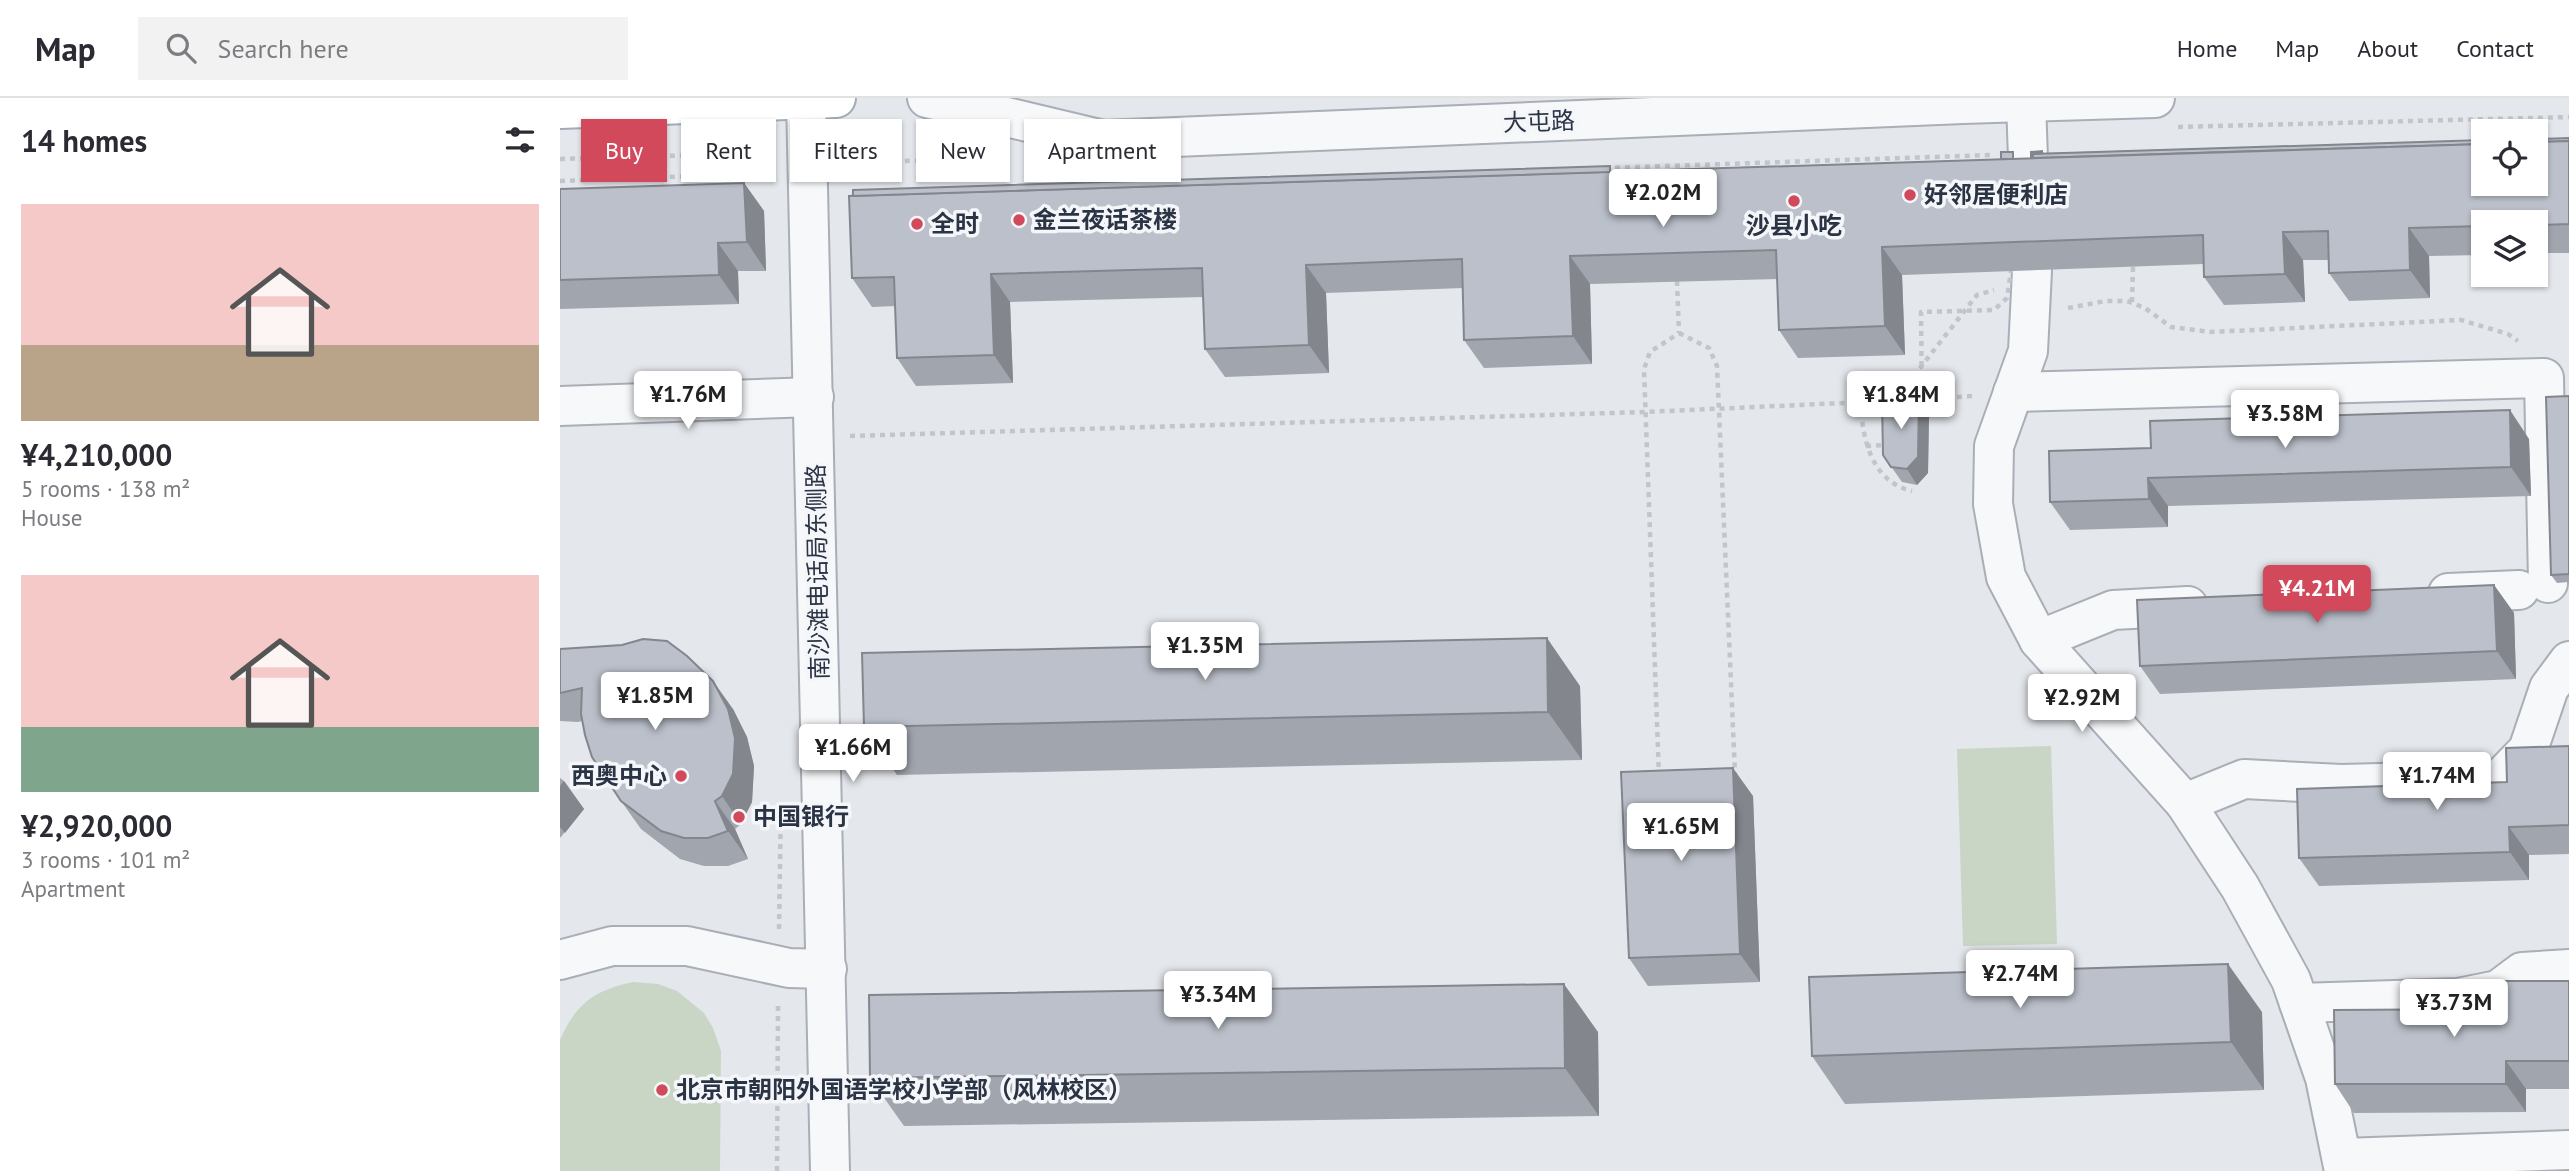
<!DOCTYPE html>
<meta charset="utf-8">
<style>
:root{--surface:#fff;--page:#f2f2f3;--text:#2b2b33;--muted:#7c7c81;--line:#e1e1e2;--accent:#d1495b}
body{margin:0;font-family:"PT Sans","Noto Sans SC",sans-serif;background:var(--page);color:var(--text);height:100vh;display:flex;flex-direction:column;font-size:26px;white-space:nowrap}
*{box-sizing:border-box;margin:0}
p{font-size:23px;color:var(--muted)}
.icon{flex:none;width:38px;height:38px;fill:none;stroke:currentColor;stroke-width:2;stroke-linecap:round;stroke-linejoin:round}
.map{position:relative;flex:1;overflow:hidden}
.panel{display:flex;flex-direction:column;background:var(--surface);width:560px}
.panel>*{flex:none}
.top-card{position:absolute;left:21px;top:21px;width:665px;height:63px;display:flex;gap:14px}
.fabs{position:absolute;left:1911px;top:21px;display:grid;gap:14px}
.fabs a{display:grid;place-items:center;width:77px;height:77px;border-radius:0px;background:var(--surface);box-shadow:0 2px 5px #0004;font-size:35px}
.price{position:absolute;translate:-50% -60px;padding:0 16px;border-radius:7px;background:#fff;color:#222;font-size:23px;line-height:46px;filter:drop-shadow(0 2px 4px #0008)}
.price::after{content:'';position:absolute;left:50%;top:42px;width:21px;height:16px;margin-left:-10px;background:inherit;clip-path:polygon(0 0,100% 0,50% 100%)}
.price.active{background:var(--accent);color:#fff}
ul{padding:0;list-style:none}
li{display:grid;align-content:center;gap:14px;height:371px;padding:0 21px}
li span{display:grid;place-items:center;height:217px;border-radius:0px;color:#555}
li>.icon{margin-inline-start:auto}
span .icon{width:126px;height:126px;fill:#fffc;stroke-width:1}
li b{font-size:30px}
h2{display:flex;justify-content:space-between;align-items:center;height:84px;padding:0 21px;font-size:30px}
.tag{padding:0 24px;border-radius:0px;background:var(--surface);box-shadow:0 2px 5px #0004;font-size:24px;line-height:63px}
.tag.active{background:var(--accent);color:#fff}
header{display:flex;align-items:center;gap:42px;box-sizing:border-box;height:98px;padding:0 35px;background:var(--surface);border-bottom:2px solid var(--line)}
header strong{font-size:33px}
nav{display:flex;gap:38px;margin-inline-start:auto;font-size:24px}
.search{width:490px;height:63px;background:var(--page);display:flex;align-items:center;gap:18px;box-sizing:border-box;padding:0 24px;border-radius:0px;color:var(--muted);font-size:26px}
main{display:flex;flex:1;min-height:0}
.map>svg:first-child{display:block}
.green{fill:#c9d6c5}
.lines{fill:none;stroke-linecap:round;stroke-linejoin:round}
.minor-casing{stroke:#a9aeb7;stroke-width:42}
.major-casing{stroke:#a3abb8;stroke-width:42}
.path{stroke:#c2c5cb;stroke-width:4.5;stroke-dasharray:5 5;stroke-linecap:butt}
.minor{stroke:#f7f8fa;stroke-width:38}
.major{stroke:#fff;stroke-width:38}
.path-bridge{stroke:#c2c5cb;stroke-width:4.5;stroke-dasharray:5 5;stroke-linecap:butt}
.wall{fill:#a1a5ae}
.shaded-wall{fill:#83868d}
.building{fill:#bbc0ca;stroke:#83868d;stroke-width:2}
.poi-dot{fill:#d1495b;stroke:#f4f6f9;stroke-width:2.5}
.labels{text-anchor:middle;stroke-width:7;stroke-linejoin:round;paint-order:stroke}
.street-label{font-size:24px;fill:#2b3445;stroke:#f4f6f9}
.poi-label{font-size:24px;font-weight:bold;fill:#2b3445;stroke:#f4f6f9;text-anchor:start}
</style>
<header>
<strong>Map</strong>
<div class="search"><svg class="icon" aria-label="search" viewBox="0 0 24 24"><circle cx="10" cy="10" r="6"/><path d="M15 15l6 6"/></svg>Search here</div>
<nav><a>Home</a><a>Map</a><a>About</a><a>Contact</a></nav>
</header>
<main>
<section class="panel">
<h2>14 homes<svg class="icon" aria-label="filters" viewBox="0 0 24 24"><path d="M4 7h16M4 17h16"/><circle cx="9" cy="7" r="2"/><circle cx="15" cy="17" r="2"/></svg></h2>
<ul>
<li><span style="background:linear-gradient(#f6c9c9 65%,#b9a48a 0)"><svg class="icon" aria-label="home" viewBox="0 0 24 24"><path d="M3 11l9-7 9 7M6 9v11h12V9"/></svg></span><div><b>¥4,210,000</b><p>5 rooms · 138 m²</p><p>House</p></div></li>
<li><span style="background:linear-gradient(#f6c9c9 70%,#7fa58c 0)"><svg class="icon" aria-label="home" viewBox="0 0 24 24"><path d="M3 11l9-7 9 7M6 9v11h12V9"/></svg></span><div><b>¥2,920,000</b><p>3 rooms · 101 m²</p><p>Apartment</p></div></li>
</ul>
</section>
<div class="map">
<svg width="2009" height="1073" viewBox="0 0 2009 1073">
<rect width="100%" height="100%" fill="#e4e7ec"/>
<g class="green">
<polygon points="1491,648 1497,846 1403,848 1397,651"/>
<path d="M 73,884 L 98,886 L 117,893 L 144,915 L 153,930 L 161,953 L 160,1073 L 0,1073 L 0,942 C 16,905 35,892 73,884 Z"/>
</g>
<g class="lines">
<g class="minor-casing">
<g id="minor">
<polyline points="367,0 543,42 1403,6 1595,0"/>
<polyline points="246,1 270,1073"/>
<polyline points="1466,4 1469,89"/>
<polyline points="1472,173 1468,253 1434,348 1433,406 1446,479 1479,542 1625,705 1680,789 1731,882 1765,980 1784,1073"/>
<polyline points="1453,294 1984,280 1988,485"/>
<polyline points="0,308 254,299"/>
<polyline points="1888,495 1959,492"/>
<polyline points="1479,542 1553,512 1628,508"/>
<polyline points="1625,705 1684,681 1781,686 1939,682 1968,652 1989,590 2009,563"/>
<polyline points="0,862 52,848 127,848 229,870 267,871"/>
<polyline points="1739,905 1898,900 1938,892 1962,874 2009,871"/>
<polyline points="1783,1060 2009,1052"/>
</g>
</g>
<g class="major-casing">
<polyline id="major" points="0,11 276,0"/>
</g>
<g class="path">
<polyline points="1618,29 2009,19"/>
<polyline points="285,59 343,63 451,61"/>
<polyline points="0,61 210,55"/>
<polyline points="1045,70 1432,57"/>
<polyline points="0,83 213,75"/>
<polyline points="1117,183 1119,235"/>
<polyline points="1572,204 1573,168"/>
<polyline points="1508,210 1546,203 1567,203 1585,210 1611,229 1651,234 1901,222 1948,236 1958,243"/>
<polyline points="1119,235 1149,250 1157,268 1175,676"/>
<polyline points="1357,301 1414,298"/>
<polyline points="1335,302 1417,197 1434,192"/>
<path d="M 1300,304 C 1303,340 1310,383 1352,393"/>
<polyline points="290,338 1085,314 1327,303"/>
<polyline points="1306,348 1329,347"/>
<polyline points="1099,679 1084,271 1090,254 1119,235"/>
<polyline points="219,831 221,703"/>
<polyline points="217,1073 218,906"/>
</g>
<use href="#minor" class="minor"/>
<use href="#major" class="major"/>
<polyline class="path-bridge" points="1362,308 1361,214 1434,212 1447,200 1451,173"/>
</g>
<g class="wall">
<polygon points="2009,40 2009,155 1976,155 1976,124 1923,124 1923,157 1869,158 1870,200 1789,203 1769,175 1769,162 1743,162 1745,204 1664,207 1644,179 1644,166 1342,177 1345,257 1238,260 1219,232 1217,181 1030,186 1032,266 924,270 904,242 903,190 766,195 769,275 665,279 645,251 643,199 450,204 453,285 356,288 337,260 335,208 312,209 292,180 1054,73 1471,60 1482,53 1484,55"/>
<polygon points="184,85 204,113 206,173 178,173 179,206 0,211 0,91"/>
<polygon points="2009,298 2009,484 1997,485 1991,477"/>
<polygon points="1369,315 1368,375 1357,387 1342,384 1323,357"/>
<polygon points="1969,341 1971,398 1608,408 1608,429 1510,432 1490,404 1489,353"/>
<polygon points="1934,487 1954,515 1956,581 1600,596 1580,568"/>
<polygon points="0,551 173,611 187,639 194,668 192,704 181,726 175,731 188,761 168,768 144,768 120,761 81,731 61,703 22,623 18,624 0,623"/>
<polygon points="1020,588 1022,662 337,677 304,629"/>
<polygon points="2009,648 2009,756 1969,757 1969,782 1759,788 1739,760 1947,684"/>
<polygon points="0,680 4,683 24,711 0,740"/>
<polygon points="1193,698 1200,884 1088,888 1069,860"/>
<polygon points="2009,883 2009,991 1966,991 1966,1014 1794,1015 1775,986 1938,911"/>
<polygon points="1702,914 1704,992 1285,1006 1252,958"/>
<polygon points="1038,934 1039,1018 344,1028 310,980"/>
</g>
<g class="shaded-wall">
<polygon points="184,85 204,113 206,173 187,144"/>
<polygon points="1849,130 1869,158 1870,200 1850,172"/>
<polygon points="1723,134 1743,162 1745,204 1725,176"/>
<polygon points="158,145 178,173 179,206 159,177"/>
<polygon points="1322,149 1342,177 1345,257 1325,228"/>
<polygon points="1010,158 1030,186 1032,266 1013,238"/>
<polygon points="746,167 766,195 769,275 749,247"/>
<polygon points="431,176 450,204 453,285 434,257"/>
<polygon points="1359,300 1369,315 1368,375 1357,387 1347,371"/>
<polygon points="1950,312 1969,341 1971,398 1951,369"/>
<polygon points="1588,380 1608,408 1608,429 1589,401"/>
<polygon points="1934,487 1954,515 1956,581 1937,553"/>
<polygon points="987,540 1020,588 1022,662 988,614"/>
<polygon points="153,583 173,611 187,639 194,668 192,704 181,726 162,698"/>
<polygon points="1173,670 1193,698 1200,884 1180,856"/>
<polygon points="4,683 24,711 5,735 0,729 0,688"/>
<polygon points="155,703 175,731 188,761 168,733"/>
<polygon points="1949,729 1969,757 1969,782 1950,754"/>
<polygon points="1668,866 1702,914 1704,992 1671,944"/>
<polygon points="1004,886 1038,934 1039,1018 1005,970"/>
<polygon points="1946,963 1966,991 1966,1014 1946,986"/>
</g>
<g class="building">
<polygon points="2009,40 2009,43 1976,44 1976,41"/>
<polygon points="1923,42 1923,46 1473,60 1473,56"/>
<polygon points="2009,43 2009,126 1976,127 1976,124 1923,124 1923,128 1849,130 1850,172 1769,175 1768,133 1723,134 1725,176 1644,179 1643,137 1322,149 1325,228 1219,232 1216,152 1010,158 1013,238 904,242 902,161 746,167 749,247 645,251 642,170 431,176 434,257 337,260 334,179 292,180 289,98 1923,46 1923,86 1976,86 1976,44"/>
<polygon points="1482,53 1482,55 1473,56 1473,60 1471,60 1471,54"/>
<rect x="1441" y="54" width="12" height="7"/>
<polygon points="1050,68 1050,74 293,98 293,92"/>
<polygon points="184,85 187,144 158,145 159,177 0,182 0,91"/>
<polygon points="2009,298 2009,476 1991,477 1986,299"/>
<polygon points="1359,300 1358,359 1347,371 1331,369 1323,357 1322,301"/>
<polygon points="1950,312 1951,369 1588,380 1589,401 1490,404 1489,353 1591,350 1590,323"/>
<polygon points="1934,487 1937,553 1580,568 1577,502"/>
<polygon points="987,540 988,614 304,629 302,555"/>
<polygon points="83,541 107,543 127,558 153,583 168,611 175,640 173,676 162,698 155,703 168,733 148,740 124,740 101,733 61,703 32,659 25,637 21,616 22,590 0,595 0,551 62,547"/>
<polygon points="2009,648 2009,727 1949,729 1950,754 1739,760 1737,691 1947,684 1946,650"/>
<polygon points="1173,670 1180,856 1069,860 1061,674"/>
<polygon points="1668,866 1671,944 1252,958 1249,879"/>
<polygon points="1937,883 2009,883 2009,963 1946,963 1946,986 1775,986 1774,912 1938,911"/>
<polygon points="1004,886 1005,970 310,980 309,897"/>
</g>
<g class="poi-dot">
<circle cx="1350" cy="97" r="7"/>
<circle cx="1234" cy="103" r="7"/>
<circle cx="459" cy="122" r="7"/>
<circle cx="357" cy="126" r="7"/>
<circle cx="121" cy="678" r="7"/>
<circle cx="179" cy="719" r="7"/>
<circle cx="102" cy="992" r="7"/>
</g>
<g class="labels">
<g class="street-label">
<text transform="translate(979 24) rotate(-2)" y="8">大屯路</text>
<text transform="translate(258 474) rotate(-91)" y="8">南沙滩电话局东侧路</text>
</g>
<g class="poi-label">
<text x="1364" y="105">好邻居便利店</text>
<text x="473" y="130">金兰夜话茶楼</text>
<text x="371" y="134">全时</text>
<text x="1234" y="136" text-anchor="middle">沙县小吃</text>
<text x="107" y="686" text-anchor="end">西奥中心</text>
<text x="193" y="727">中国银行</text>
<text x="116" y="1000">北京市朝阳外国语学校小学部（风林校区）</text>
</g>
</g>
</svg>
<div class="fabs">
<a><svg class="icon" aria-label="locate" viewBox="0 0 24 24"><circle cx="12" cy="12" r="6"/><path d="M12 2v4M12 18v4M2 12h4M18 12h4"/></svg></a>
<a><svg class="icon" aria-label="layers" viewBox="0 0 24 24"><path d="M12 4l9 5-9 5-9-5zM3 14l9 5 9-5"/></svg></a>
</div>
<b class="price" style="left:1103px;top:131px">¥2.02M</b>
<b class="price" style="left:128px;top:333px">¥1.76M</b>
<b class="price" style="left:1341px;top:333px">¥1.84M</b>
<b class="price" style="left:1725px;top:352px">¥3.58M</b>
<b class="price active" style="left:1757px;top:527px">¥4.21M</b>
<b class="price" style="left:645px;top:584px">¥1.35M</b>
<b class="price" style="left:95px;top:634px">¥1.85M</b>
<b class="price" style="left:1522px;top:636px">¥2.92M</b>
<b class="price" style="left:293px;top:686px">¥1.66M</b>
<b class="price" style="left:1877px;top:714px">¥1.74M</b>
<b class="price" style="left:1121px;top:765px">¥1.65M</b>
<b class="price" style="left:1460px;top:912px">¥2.74M</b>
<b class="price" style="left:658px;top:933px">¥3.34M</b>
<b class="price" style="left:1894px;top:941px">¥3.73M</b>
<div class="top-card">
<a class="tag active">Buy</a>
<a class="tag">Rent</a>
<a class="tag">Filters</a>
<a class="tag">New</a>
<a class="tag">Apartment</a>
</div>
</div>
</main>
